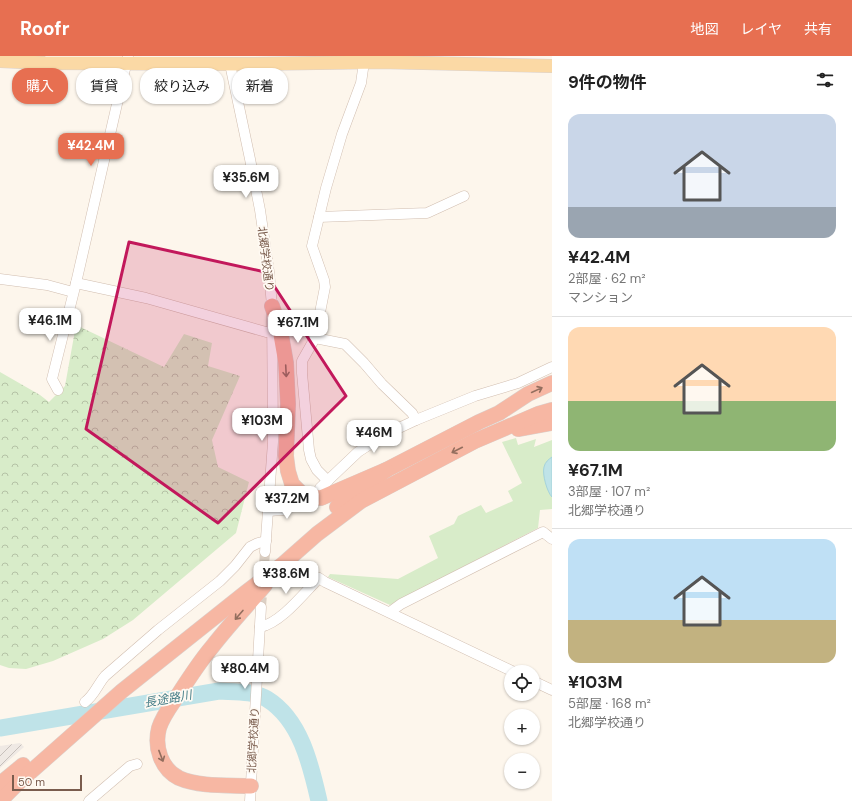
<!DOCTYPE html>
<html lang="ja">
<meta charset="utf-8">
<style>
:root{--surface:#fff;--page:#f6f6f6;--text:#222;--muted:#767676;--line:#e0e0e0;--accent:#e76f51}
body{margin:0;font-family:"DM Sans","Noto Sans JP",sans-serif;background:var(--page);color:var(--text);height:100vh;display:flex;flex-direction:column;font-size:15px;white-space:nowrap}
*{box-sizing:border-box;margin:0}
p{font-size:13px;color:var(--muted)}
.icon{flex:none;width:22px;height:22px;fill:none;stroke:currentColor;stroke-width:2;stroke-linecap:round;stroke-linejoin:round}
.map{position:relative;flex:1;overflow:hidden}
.side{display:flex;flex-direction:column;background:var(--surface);width:300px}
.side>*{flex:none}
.banner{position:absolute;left:12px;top:12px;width:380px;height:36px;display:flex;gap:8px}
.fabs{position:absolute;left:504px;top:609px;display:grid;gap:8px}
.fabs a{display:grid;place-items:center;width:36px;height:36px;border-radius:50%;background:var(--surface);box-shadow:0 1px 3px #0004;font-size:20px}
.scale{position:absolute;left:12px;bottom:10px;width:70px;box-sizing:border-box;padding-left:4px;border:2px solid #7a5c4d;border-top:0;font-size:11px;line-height:14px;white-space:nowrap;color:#7a5c4d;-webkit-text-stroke:3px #fffaf3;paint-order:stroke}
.price{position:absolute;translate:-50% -34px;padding:0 9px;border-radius:8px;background:#fff;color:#222;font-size:13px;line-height:26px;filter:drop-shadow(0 1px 2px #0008)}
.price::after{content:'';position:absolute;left:50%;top:24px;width:12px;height:9px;margin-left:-6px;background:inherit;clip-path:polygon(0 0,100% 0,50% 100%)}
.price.selected{background:var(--accent);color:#fff}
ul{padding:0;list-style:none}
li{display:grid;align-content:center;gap:8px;height:212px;padding:0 16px}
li+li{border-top:1px solid var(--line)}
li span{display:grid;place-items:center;height:124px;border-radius:12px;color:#555}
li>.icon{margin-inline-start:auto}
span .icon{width:72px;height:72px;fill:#fffc;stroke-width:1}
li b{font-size:17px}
h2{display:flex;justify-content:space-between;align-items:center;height:48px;padding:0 16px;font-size:17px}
.pill{padding:0 14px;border-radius:16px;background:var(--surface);box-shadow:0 1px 3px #0004;font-size:14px;line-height:36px}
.pill.selected{background:var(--accent);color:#fff}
header{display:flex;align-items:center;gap:24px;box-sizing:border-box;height:56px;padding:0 20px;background:var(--accent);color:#fff}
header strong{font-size:19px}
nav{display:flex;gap:22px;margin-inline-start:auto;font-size:14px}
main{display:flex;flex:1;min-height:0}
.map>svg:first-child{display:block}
.industrial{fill:url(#industrial-furrows)}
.grass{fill:#d8ecc9}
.forest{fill:url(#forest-crowns)}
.water{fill:#bfe3e8;stroke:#a5d3da}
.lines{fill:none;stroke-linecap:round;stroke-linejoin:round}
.river{stroke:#bfe3e8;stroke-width:17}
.minor-tunnel{stroke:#dcd0c4;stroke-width:10;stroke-dasharray:10 5;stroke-linecap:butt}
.minor-casing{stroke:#d1beb0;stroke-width:11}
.major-casing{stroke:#dad1cd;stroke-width:14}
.highway-casing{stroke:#dad1cd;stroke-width:16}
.minor{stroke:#fff;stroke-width:10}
.major{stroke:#fbd9a5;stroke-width:13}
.highway{stroke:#f7b7a3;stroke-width:15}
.oneway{stroke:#936e5e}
.marked{fill:#c2185b;fill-opacity:0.2;stroke:#c2185b;stroke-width:3;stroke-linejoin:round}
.labels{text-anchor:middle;stroke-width:3.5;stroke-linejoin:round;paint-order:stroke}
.street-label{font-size:11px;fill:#7a5c4d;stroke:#fffaf3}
.water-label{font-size:12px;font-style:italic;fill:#437c86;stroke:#fffaf3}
</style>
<header>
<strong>Roofr</strong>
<nav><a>地図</a><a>レイヤ</a><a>共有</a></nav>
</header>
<main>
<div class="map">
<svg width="552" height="745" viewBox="0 0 552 745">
<defs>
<pattern id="industrial-furrows" width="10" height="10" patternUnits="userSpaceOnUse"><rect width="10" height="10" fill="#efe9e4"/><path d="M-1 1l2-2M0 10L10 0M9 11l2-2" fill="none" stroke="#c7c0bb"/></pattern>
<pattern id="forest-crowns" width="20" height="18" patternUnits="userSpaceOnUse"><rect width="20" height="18" fill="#d8ecc9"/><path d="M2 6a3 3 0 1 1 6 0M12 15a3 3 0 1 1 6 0" fill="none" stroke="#b4c2a5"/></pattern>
</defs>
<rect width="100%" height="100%" fill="#fdf6ec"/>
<polygon class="industrial" points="20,687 24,691 0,712 0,690"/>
<polygon class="grass" points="516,382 518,389 536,383 534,391 552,384 552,453 540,454 538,472 390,549 328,521 330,518 398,523 438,502 429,480 454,468 458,460 481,449 486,457 513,445 508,435 522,427 502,386"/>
<polygon class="forest" points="76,269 164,311 184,278 212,287 208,310 240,320 212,384 218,411 249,426 236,477 133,564 103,583 53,605 26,613 9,612 0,609 0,316 40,339 49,346 65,330"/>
<path class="water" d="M 552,401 L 552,441 C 547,436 542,418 544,411 C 545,406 549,403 552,401 Z"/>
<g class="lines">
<path class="river" d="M 0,672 L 219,635 C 235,636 254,635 267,643 C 301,664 311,710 319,745"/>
<polyline class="minor-tunnel" points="261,551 265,496"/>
<g class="minor-casing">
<g id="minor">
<polyline points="230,8 250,103 260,154 269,216 272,250 273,386 265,496"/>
<polyline points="319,161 427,157 464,140"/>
<polyline points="0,223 47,229 73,236"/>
<polyline points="76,227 146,242 266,276 273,276"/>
<polyline points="315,282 345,288 364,307 382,328 412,357 416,364"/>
<polyline points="58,334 52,323 76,227 128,0"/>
<polyline points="328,425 317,414 311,403 309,394 302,317 302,305 315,282 325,231 324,224 312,190 326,132 342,78 361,27 364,6"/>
<polyline points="320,432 358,396 384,379 416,364 475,340 518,327 552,311"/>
<polyline points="268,455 283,454 298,446"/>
<polyline points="390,556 401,548 543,476 552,483"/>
<path d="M 260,571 C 281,567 304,537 319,522 L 325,526 L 514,616"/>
<polyline points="533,625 552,634"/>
<path d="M 85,646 C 94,640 98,628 105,620 L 158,574 L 220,525 L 235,510 L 250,491 L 258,487 L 266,485"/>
<polyline points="89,745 130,710 137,708"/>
<polyline points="250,745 261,551"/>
</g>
</g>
<g class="major-casing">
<polyline id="major" points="0,5 45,7 250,8 380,6 552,10"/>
</g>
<g class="highway-casing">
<g id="highway">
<polyline points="272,250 280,273 286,307 288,348 286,400 288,415 292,428 301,437 307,441 321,442 386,414 479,366 499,357 528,338 552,327"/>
<polyline points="518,373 552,367"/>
<polyline points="337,451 386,414"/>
<polyline points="0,728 23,709"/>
<path d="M 251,730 C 229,729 199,731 179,722 C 161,713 154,691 159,672 C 163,659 173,647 180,636 C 190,621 200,605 212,591 C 229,569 248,549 265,529"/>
<polyline points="0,745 18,727 122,635 245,537 283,508 317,478 361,445 475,385 538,358 552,354"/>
</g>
</g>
<use href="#minor" class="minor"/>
<use href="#major" class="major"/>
<use href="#highway" class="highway"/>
</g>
<defs><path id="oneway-shaft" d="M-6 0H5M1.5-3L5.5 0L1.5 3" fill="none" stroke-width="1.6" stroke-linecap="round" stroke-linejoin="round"/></defs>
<g class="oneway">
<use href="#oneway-shaft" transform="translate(286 315) rotate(87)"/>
<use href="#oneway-shaft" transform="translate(537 334) rotate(-25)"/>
<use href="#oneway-shaft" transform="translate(457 394) rotate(153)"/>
<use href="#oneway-shaft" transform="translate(239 559) rotate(131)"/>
<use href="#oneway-shaft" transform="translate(161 700) rotate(69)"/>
</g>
<path class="marked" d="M 129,186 L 265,216 L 346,340 L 218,467 L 86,373 Z"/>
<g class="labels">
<g class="street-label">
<text transform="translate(266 203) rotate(83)" y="4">北郷学校通り</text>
<text transform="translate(253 684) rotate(-87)" y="4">北郷学校通り</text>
</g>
<g class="water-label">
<text transform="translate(168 643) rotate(-10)" y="4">長途路川</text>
</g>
</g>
</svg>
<div class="fabs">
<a><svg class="icon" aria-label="locate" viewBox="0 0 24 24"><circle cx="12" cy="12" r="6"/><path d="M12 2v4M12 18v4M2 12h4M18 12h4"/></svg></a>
<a>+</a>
<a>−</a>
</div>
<div class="scale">50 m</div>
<b class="price selected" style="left:91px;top:111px">¥42.4M</b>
<b class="price" style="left:246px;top:143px">¥35.6M</b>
<b class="price" style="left:50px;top:286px">¥46.1M</b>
<b class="price" style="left:298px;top:288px">¥67.1M</b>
<b class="price" style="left:262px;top:386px">¥103M</b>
<b class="price" style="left:374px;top:398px">¥46M</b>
<b class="price" style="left:287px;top:464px">¥37.2M</b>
<b class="price" style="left:286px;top:539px">¥38.6M</b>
<b class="price" style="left:245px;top:634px">¥80.4M</b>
<div class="banner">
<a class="pill selected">購入</a>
<a class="pill">賃貸</a>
<a class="pill">絞り込み</a>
<a class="pill">新着</a>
</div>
</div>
<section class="side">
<h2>9件の物件<svg class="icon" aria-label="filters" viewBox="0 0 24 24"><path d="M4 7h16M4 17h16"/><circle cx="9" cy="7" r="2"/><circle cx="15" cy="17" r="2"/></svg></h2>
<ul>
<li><span style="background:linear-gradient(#c9d6e8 75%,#9aa5b1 0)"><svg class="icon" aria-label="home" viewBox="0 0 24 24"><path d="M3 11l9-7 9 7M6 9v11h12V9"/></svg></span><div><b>¥42.4M</b><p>2部屋 · 62 m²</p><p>マンション</p></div></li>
<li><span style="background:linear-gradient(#ffd9b3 60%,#8fb573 0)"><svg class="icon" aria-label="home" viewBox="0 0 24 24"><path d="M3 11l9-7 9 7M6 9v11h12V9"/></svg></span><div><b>¥67.1M</b><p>3部屋 · 107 m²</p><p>北郷学校通り</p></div></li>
<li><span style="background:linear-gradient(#bfe0f5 65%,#c2b280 0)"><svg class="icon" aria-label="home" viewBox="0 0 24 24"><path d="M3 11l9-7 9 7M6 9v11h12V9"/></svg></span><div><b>¥103M</b><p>5部屋 · 168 m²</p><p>北郷学校通り</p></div></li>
</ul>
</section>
</main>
